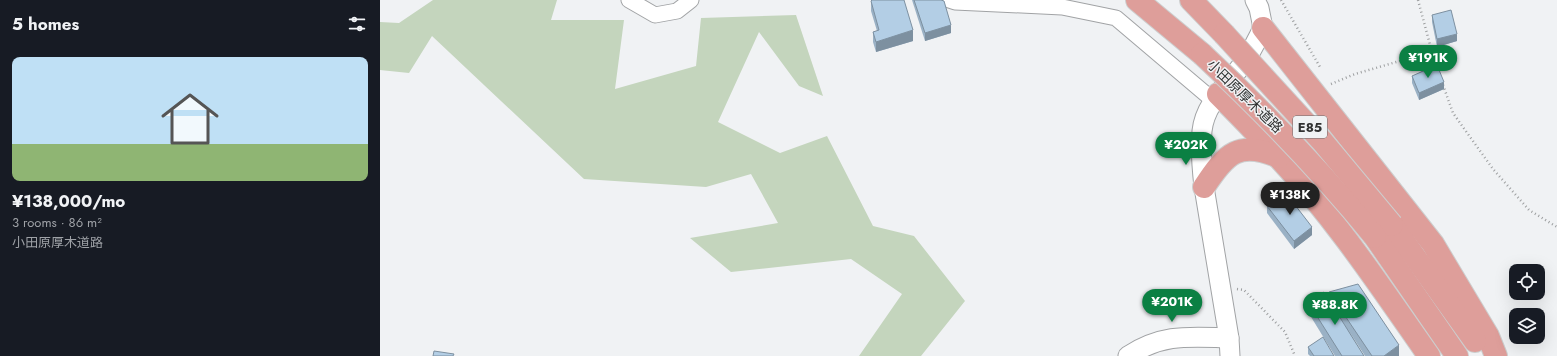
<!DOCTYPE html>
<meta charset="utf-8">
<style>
:root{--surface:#171b24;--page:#20242c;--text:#f1f3f6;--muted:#9ea1a6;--line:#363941;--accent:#0b8043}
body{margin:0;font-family:Jost,"Noto Sans JP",sans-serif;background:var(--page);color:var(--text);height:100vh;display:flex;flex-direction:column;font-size:15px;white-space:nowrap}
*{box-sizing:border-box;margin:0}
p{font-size:13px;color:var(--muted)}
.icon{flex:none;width:22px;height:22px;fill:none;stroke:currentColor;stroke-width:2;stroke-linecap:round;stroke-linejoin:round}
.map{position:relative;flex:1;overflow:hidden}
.drawer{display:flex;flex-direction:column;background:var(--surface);width:380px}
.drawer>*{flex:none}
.buttons{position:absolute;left:1129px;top:264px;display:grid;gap:8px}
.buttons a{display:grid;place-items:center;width:36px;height:36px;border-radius:8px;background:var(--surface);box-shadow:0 4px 16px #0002;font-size:20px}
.price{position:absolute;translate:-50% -34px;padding:0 9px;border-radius:14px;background:var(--accent);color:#fff;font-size:13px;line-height:26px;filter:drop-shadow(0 1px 2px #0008)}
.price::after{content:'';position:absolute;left:50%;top:24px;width:12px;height:9px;margin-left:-6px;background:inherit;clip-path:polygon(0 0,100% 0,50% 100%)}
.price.active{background:#222;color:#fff}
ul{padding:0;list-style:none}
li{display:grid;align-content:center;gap:8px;height:212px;padding:0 12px}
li+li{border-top:1px solid var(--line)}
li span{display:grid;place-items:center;height:124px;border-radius:8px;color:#555}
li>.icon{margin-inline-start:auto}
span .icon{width:72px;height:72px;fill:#fffc;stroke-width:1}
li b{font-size:17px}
h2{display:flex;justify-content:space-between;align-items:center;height:48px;padding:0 12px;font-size:17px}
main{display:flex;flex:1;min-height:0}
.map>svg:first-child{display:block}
.green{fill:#c4d5bd}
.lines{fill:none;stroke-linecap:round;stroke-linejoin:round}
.minor-casing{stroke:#a1a3a5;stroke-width:17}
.tertiary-casing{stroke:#a1a3a5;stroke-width:21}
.trunk-casing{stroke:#cdcece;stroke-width:24}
.path{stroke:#9d9fa0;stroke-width:2.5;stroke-dasharray:1 3;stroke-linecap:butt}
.minor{stroke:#fff;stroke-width:15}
.tertiary{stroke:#fff;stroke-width:19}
.trunk{stroke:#de9e9a;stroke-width:22}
.trunk-bridge-casing{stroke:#cdcece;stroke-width:24;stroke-linecap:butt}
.trunk-bridge{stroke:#de9e9a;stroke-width:22}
.wall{fill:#9ab1c5}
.shaded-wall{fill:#7d90a0}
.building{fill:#b3cee5;stroke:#7d90a0}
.labels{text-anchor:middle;stroke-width:3;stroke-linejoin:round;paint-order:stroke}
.shield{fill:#f0f2f4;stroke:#6a6b6c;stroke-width:1}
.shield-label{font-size:13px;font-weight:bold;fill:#303131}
.street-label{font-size:14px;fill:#303131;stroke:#f0f2f4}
</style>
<main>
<section class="drawer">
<h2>5 homes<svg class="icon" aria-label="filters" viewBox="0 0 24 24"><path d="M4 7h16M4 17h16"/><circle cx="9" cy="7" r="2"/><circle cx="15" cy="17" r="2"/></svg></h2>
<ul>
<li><span style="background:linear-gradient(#bfe0f5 70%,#8fb573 0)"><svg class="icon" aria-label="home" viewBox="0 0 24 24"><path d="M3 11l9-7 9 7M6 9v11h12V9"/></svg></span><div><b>¥138,000/mo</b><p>3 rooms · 86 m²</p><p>小田原厚木道路</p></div></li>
</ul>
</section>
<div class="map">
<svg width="1177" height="356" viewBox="0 0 1177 356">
<rect width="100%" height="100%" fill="#f0f2f4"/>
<polygon class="green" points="53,0 177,0 171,20 244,20 235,89 316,66 321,18 416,15 443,96 419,86 379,32 338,122 400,153 447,136 493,226 534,236 585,301 541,356 479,356 522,294 471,259 351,272 310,238 398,223 371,174 326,187 204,179 52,36 29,73 0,70 0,22 19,23"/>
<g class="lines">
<g class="minor-casing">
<g id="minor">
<polyline points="249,0 275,15 297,11 311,0"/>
<polyline points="569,0 575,2 682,7 736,18 834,101"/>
</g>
</g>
<g class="tertiary-casing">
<g id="tertiary">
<path d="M 748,356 C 783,333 810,337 849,338"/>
<path d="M 850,356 L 849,338 L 824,187 C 822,169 820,149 822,131 C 825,101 852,81 867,58 C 873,48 878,38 883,28 L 879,8 L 875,0"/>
</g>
</g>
<g class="trunk-casing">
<g id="trunk">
<polyline points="757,0 822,54"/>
<polyline points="811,0 844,34"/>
<polyline points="883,28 1053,244 1108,336 1116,356"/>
<path d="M 838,94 C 859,115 880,136 899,158 C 955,218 1002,289 1049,356"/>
<path d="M 824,187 C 846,153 859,140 899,157"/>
<polyline points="1012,225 1095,341"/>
<polyline points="995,237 1077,356"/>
</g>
</g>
<g class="path">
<polyline points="901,0 940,67"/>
<polyline points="1038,0 1056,67"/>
<polyline points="951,84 975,74 1044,54 1050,50"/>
<polyline points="1063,85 1073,113 1113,169 1149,210 1177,227"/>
<polyline points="857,289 864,290 905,332 915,356"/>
</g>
<use href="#minor" class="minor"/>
<use href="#tertiary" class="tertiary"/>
<use href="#trunk" class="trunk"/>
<g class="trunk-bridge-casing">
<g id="trunk-bridge">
<polyline points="844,34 942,141 1012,225"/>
<path d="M 822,54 C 884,112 942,172 995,237"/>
</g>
</g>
<use href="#trunk-bridge" class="trunk-bridge"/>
</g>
<g class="wall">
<polygon points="532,0 561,0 571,33 545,41"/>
<polygon points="491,1 533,41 496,52 493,42 493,32 497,31 491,11"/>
<polygon points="1052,15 1077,41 1057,47 1052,22"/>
<polygon points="1037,58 1054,66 1064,89 1039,100 1032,83 1032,76 1041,72 1037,62"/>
<polygon points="887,206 932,235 914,249 887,213"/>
<polygon points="949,292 1019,356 985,356 967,328 984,356 955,356 928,312 928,302 949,299"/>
<polygon points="928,347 954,356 930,356 928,354"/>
</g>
<g class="shaded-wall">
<polygon points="571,25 571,33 545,41 545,33"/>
<polygon points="533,30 533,41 496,52 496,42"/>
<polygon points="1077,34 1077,41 1057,47 1057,39"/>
<polygon points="1064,82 1064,89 1039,100 1039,93"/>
<polygon points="932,227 932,235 914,249 914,241"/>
<polygon points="1019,345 1019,356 1004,356"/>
</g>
<g class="building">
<polygon points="492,0 524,0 533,30 496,42 493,32 499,30 491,1"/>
<polygon points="534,0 561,0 564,1 571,25 545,33"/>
<polygon points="1071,10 1077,34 1057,39 1052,15"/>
<polygon points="1049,54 1054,66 1042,71 1037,58"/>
<polygon points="1057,65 1064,82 1039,93 1032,76"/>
<polygon points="905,192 932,227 914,241 887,206"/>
<polygon points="978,284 1019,345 1004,356 992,356 949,292"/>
<polygon points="944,292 984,356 962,356 928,302"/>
<polygon points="943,337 954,356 934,356 928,347"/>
<polygon points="54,351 74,354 73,356 53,356"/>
</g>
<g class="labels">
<rect class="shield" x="913" y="116" width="34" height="22" rx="3"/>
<g class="shield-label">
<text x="930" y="132">E85</text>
</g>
<g class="street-label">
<text transform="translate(865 96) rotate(44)" y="5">小田原厚木道路</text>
</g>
</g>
</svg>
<div class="buttons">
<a><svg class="icon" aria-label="locate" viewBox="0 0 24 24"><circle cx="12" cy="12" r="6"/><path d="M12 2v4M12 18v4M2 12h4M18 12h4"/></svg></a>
<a><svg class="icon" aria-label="layers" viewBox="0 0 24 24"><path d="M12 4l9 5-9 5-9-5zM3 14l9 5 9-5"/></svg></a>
</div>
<b class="price" style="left:1048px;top:79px">¥191K</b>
<b class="price" style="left:806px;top:166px">¥202K</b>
<b class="price active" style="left:910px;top:216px">¥138K</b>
<b class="price" style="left:792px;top:323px">¥201K</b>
<b class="price" style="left:955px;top:326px">¥88.8K</b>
</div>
</main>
